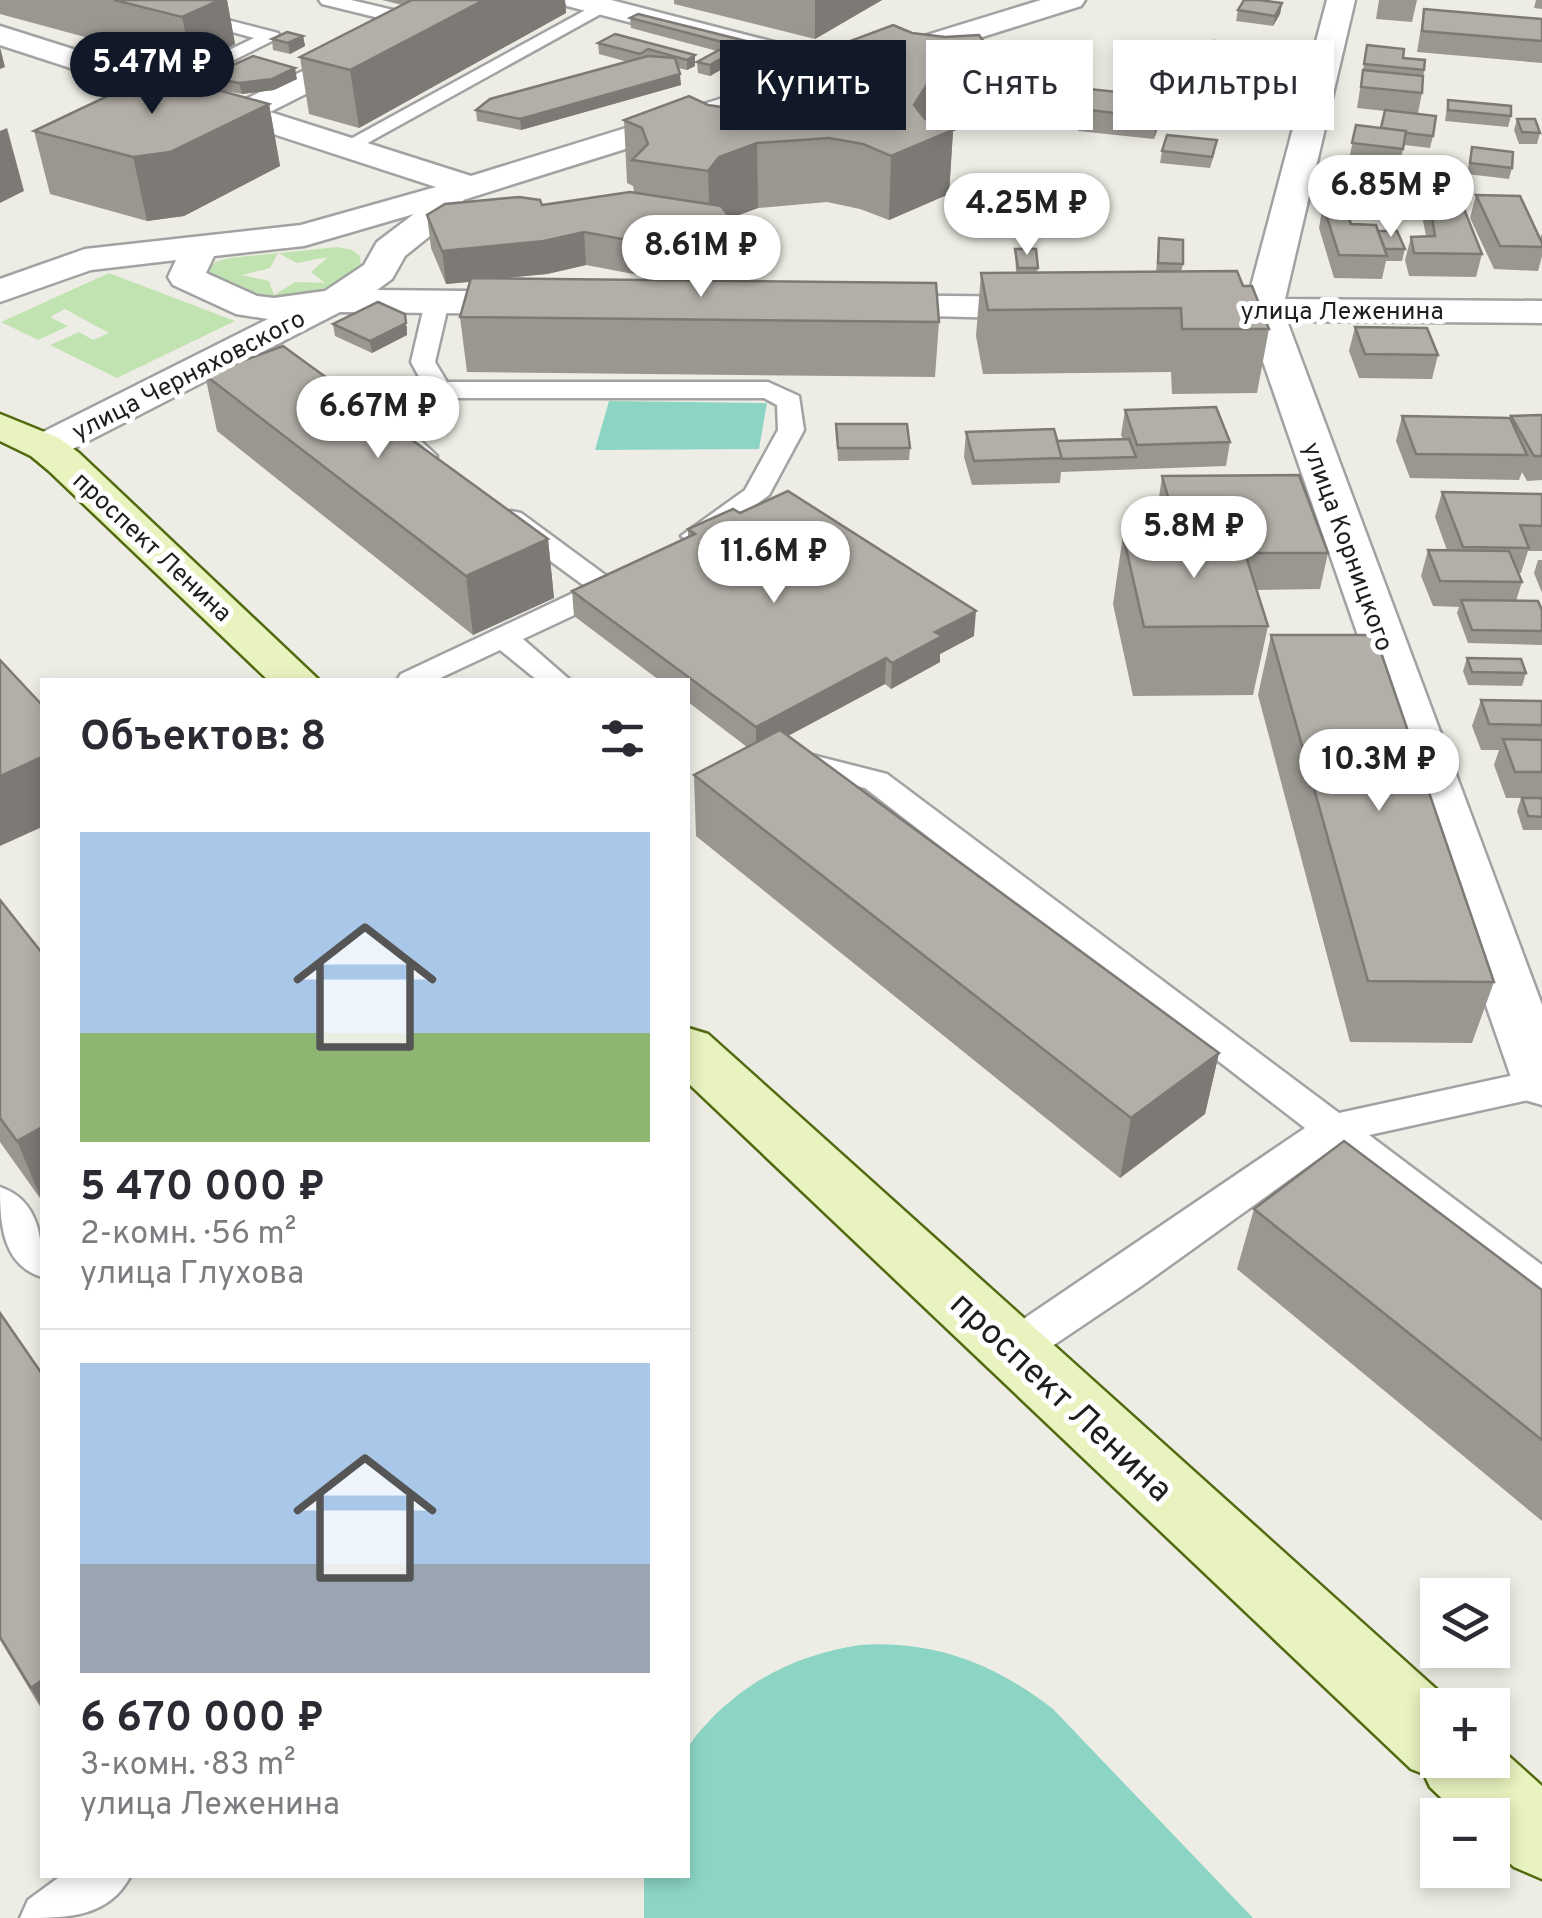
<!DOCTYPE html>
<html lang="ru">
<meta charset="utf-8">
<style>
:root{--surface:#fff;--page:#f2f2f3;--text:#2b2b33;--muted:#7c7c81;--line:#e1e1e2;--accent:#111827}
body{margin:0;font-family:Overpass,sans-serif;background:var(--page);color:var(--text);height:100vh;display:flex;flex-direction:column;font-size:38px;white-space:nowrap}
*{box-sizing:border-box;margin:0}
p{font-size:32px;color:var(--muted)}
.icon{flex:none;width:55px;height:55px;fill:none;stroke:currentColor;stroke-width:2;stroke-linecap:round;stroke-linejoin:round}
.map{position:relative;flex:1;overflow:hidden}
.drawer{position:absolute;left:40px;top:678px;width:650px;height:1200px;display:flex;flex-direction:column;background:var(--surface);border-radius:0px;box-shadow:0 5px 15px #0003}
.drawer>*{flex:none}
.guide{position:absolute;left:720px;top:40px;width:670px;height:90px;display:flex;gap:20px}
.buttons{position:absolute;left:1420px;top:1578px;display:grid;gap:20px}
.buttons a{display:grid;place-items:center;width:90px;height:90px;border-radius:0px;background:var(--surface);box-shadow:0 5px 15px #0003;font-size:50px}
.price{position:absolute;translate:-50% -85px;padding:0 22px;border-radius:35px;background:#fff;color:#222;font-size:32px;line-height:65px;filter:drop-shadow(0 2px 5px #0008)}
.price::after{content:'';position:absolute;left:50%;top:60px;width:30px;height:22px;margin-left:-15px;background:inherit;clip-path:polygon(0 0,100% 0,50% 100%)}
.price.current{background:var(--accent);color:#fff}
ul{padding:0;list-style:none}
li{display:grid;align-content:center;gap:20px;height:530px;padding:0 40px}
li+li{border-top:2px solid var(--line)}
li span{display:grid;place-items:center;height:310px;border-radius:0px;color:#555}
li>.icon{margin-inline-start:auto}
span .icon{width:180px;height:180px;fill:#fffc;stroke-width:1}
li b{font-size:42px}
h2{display:flex;justify-content:space-between;align-items:center;height:120px;padding:0 40px;font-size:42px}
.chip{padding:0 35px;border-radius:0px;background:var(--surface);box-shadow:0 5px 15px #0003;font-size:35px;line-height:90px}
.chip.current{background:var(--accent);color:#fff}
.map>svg:first-child{display:block}
.grass{fill:#c1e3b1;fill-rule:evenodd}
.pitch{fill:#8cd5c5}
.lines{fill:none;stroke-linecap:round;stroke-linejoin:round}
.lane-casing{stroke:#a2a2a2;stroke-width:5}
.street-casing{stroke:#a2a2a2;stroke-width:5}
.secondary-casing{stroke:#526a10;stroke-width:5}
.lane{fill:#fff;fill-rule:evenodd}
.street{fill:#fff;fill-rule:evenodd}
.secondary{fill:#e8f3bf;fill-rule:evenodd}
.wall{fill:#9a9690;fill-rule:evenodd}
.shaded-wall{fill:#7d7a76}
.building{fill:#b3afa8;stroke:#7d7a76;stroke-width:2.5}
.labels{text-anchor:middle;stroke-width:10;stroke-linejoin:round;paint-order:stroke}
.far-street-label{font-size:25px;fill:#1e1e1e;stroke:#fff}
.near-street-label{font-size:35px;fill:#1e1e1e;stroke:#fff}
</style>
<div class="map">
<svg width="1542" height="1918" viewBox="0 0 1542 1918">
<rect width="100%" height="100%" fill="#eeede5"/>
<g class="grass">
<path d="M 338,247 L 352,250 L 360,256 L 361,266 L 356,273 C 302,303 260,309 206,273 L 215,262 L 229,258 ZM 278,253 L 297,263 L 328,257 L 311,272 L 325,283 L 295,282 L 274,295 L 269,281 L 242,275 L 270,268 Z"/>
<polygon points="109,273 235,321 117,378 50,345 79,332 93,340 109,333 65,309 50,317 68,326 38,340 1,322"/>
</g>
<g class="pitch">
<polygon points="609,401 767,403 759,449 595,450"/>
<path d="M 860,1645 C 934,1640 995,1664 1053,1709 L 1253,1918 L 644,1918 L 644,1875 L 688,1875 C 688,1843 681,1779 688,1751 C 690,1740 703,1728 710,1720 C 752,1677 801,1654 860,1645 Z"/>
</g>
<g class="lines">
<g class="lane-casing">
<g id="lane">
<polygon points="118,0 149,0 278,33 280,37 166,94 156,88 159,84 254,38"/>
<polygon points="319,0 351,0 431,19 433,23 424,29 322,4"/>
<polygon points="602,1 608,2 608,10 353,151 346,153 336,147"/>
<path d="M 437,295 L 449,302 L 435,362 L 447,382 L 768,382 L 799,396 L 804,430 L 769,495 L 705,542 L 695,544 L 681,536 L 745,490 L 778,430 L 777,405 L 764,398 L 441,398 L 411,407 L 402,423 L 437,456 L 433,462 C 408,468 389,442 376,423 L 392,397 L 424,386 L 411,362 L 425,302 Z"/>
<polygon points="511,511 521,513 608,577 627,577 631,583 617,595 523,639 570,680 537,680 500,650 436,680 397,680 401,674 586,587 501,525 497,519 501,513"/>
<polygon points="812,755 887,774 1339,1113 1542,1069 1542,1097 1369,1135 1542,1265 1542,1305 1528,1300 1332,1149 1140,1287 1027,1363 1012,1368 997,1363 991,1350 997,1337 1305,1128 865,788 812,775 781,775 776,768 781,761"/>
<path d="M 0,1187 C 41,1201 42,1241 42,1277 C 2,1265 0,1223 0,1187 Z"/>
<path d="M 62,1875 L 131,1875 C 109,1918 67,1918 20,1918 L 28,1900 Z"/>
</g>
</g>
<g class="street-casing">
<g id="street">
<path d="M 447,0 L 484,0 L 480,6 L 270,112 L 471,176 L 807,72 L 791,64 L 567,6 L 563,0 L 611,0 L 813,52 L 836,63 L 1041,0 L 1085,0 L 1081,6 L 463,200 L 466,204 L 461,211 L 405,256 L 392,279 L 377,290 L 541,292 L 554,295 L 559,303 L 554,311 L 541,314 L 340,312 L 59,456 L 45,459 L 31,456 L 25,447 L 31,438 L 268,319 L 236,314 L 173,285 L 168,277 L 176,260 L 91,270 L 0,302 L 0,279 L 85,249 L 301,225 L 436,187 L 0,45 L 0,26 L 240,102 ZM 414,214 L 377,242 L 364,265 L 325,291 L 274,298 L 257,296 L 206,273 L 214,256 L 304,246 Z"/>
<polygon points="1327,0 1355,0 1285,299 1542,301 1542,323 1287,321 1542,1005 1542,1105 1521,1099 1513,1083 1249,321 1174,317 1168,309 1174,301 1248,298"/>
<polygon points="862,295 1051,297 1064,300 1070,308 1064,316 1051,319 849,314 843,306 849,298"/>
</g>
</g>
<g class="secondary-casing">
<g id="secondary">
<polygon points="0,414 59,438 79,453 319,680 268,680 49,471 31,456 0,441"/>
<polygon points="688,1028 708,1034 1454,1705 1438,1705 1438,1760 1492,1760 1492,1741 1542,1786 1542,1879 1514,1867 1492,1847 1492,1815 1459,1815 1430,1787 1424,1774 1411,1769 688,1083"/>
</g>
</g>
<use href="#lane" class="lane"/>
<use href="#street" class="street"/>
<use href="#secondary" class="secondary"/>
</g>
<g class="wall">
<polygon points="0,0 227,0 235,44 192,66 0,14"/>
<polygon points="382,0 565,0 566,13 359,128 309,114 300,57 402,5"/>
<polygon points="674,0 882,0 815,39 674,4"/>
<polygon points="1379,0 1417,0 1412,22 1376,19"/>
<polygon points="1542,0 1542,9 1534,8 1536,0"/>
<polygon points="1282,3 1280,14 1273,26 1236,21 1238,10"/>
<polygon points="1424,9 1542,19 1542,63 1417,52"/>
<polygon points="630,18 750,42 750,53 710,76 698,73 697,62 717,51 631,28"/>
<path d="M 912,33 L 1000,64 L 996,126 L 961,128 L 953,131 L 949,194 L 889,220 L 860,209 L 827,202 L 758,208 L 730,218 L 733,255 L 722,268 L 684,280 L 939,322 L 935,377 L 467,372 L 460,317 L 470,282 L 446,284 L 431,248 L 427,215 L 542,205 L 634,192 L 633,186 L 627,183 L 624,120 L 708,105 L 742,110 L 810,105 L 836,95 L 837,46 ZM 586,265 L 665,280 L 502,278 L 547,274 Z"/>
<polygon points="303,36 305,46 290,54 273,50 272,39"/>
<polygon points="598,43 695,55 695,66 687,70 678,68 681,85 521,130 477,121 476,110 628,62 599,54"/>
<polygon points="1253,45 1247,70 1208,66 1210,55"/>
<polygon points="1367,45 1403,58 1425,60 1422,93 1418,113 1433,136 1430,148 1404,145 1398,171 1348,165 1356,125 1381,128 1385,111 1357,108"/>
<polygon points="1240,75 1230,124 1186,119 1187,108 1203,95 1204,84"/>
<polygon points="1048,77 1070,79 1067,103 1045,102"/>
<polygon points="212,78 297,79 274,90 242,94 219,90 269,104 280,166 184,216 147,221 50,194 34,131 214,88"/>
<polygon points="1164,97 1161,119 1154,139 1078,131 1080,109"/>
<polygon points="1448,100 1511,116 1508,127 1445,121"/>
<polygon points="1517,119 1540,133 1537,144 1519,144 1514,130"/>
<polygon points="1472,147 1512,168 1509,179 1467,174"/>
<polygon points="1162,151 1215,152 1210,168 1160,163"/>
<polygon points="1476,195 1540,239 1542,233 1542,256 1538,271 1494,269 1470,218"/>
<polygon points="1429,198 1482,254 1476,277 1409,276 1405,260 1411,237 1426,236 1423,221"/>
<polygon points="1323,205 1351,224 1378,231 1405,249 1402,261 1386,261 1382,279 1334,278 1319,228"/>
<polygon points="1159,238 1183,264 1181,272 1243,286 1269,329 1257,393 1172,394 1171,372 983,374 976,336 981,273 1016,273 1015,249 1038,268 1037,273 1156,272"/>
<polygon points="333,324 407,326 407,335 372,353 335,336"/>
<polygon points="1355,327 1438,355 1432,379 1359,378 1349,351"/>
<polygon points="205,375 548,539 554,598 473,635 217,431"/>
<polygon points="1125,410 1230,442 1226,466 1061,472 1060,483 972,485 964,457 966,432 1057,441 1123,439 1121,435"/>
<polygon points="1542,415 1542,480 1527,481 1522,472 1519,480 1410,478 1396,441 1402,416 1510,419 1511,416"/>
<polygon points="836,424 910,448 909,460 838,461"/>
<polygon points="1162,476 1328,553 1320,589 1256,590 1268,626 1253,695 1133,696 1113,604 1123,535 1163,535 1157,512"/>
<polygon points="1442,492 1542,494 1542,551 1528,551 1521,573 1518,573 1522,582 1516,601 1542,610 1542,645 1468,643 1457,613 1459,607 1433,606 1421,576 1428,550 1447,550 1435,517"/>
<polygon points="740,513 974,636 940,654 940,662 891,689 885,684 788,736 1219,1053 1205,1114 1120,1178 696,836 694,775 747,747 688,702 688,680 659,680 574,616 572,591 688,537 688,529"/>
<polygon points="1538,560 1542,560 1542,593 1534,573"/>
<polygon points="1271,635 1494,982 1472,1043 1350,1042 1258,695"/>
<polygon points="1467,658 1526,673 1522,686 1468,685 1463,671"/>
<polygon points="1481,700 1542,701 1542,830 1523,830 1517,811 1521,798 1506,798 1494,765 1499,750 1481,750 1472,726"/>
<polygon points="0,900 42,953 42,1201 0,1142"/>
<polygon points="1254,1209 1542,1290 1542,1521 1237,1269"/>
<polygon points="0,1313 42,1374 42,1710 0,1640"/>
</g>
<g class="shaded-wall">
<polygon points="220,0 227,0 235,44 192,66 182,17"/>
<polygon points="484,0 565,0 566,13 359,128 350,70"/>
<polygon points="815,0 882,0 815,39"/>
<polygon points="1282,3 1280,14 1273,26 1275,16"/>
<polygon points="303,36 305,46 290,54 288,43"/>
<polygon points="750,42 750,53 710,76 710,65"/>
<polygon points="0,47 5,67 0,69"/>
<polygon points="695,55 695,66 687,70 687,60"/>
<polygon points="965,66 961,128 953,131 949,194 889,220 891,156 914,105 931,78"/>
<polygon points="295,68 297,79 274,90 242,94 239,83"/>
<polygon points="680,74 681,85 521,130 520,119"/>
<polygon points="1164,97 1161,119 1154,139 1157,118"/>
<polygon points="269,104 280,166 184,216 147,221 133,157"/>
<polygon points="7,128 24,191 0,203 0,131"/>
<polygon points="757,143 758,208 720,222 710,237 708,171 719,157"/>
<polygon points="733,222 733,255 722,268 678,282 676,249"/>
<polygon points="584,232 586,265 547,274 446,284 442,251"/>
<polygon points="405,314 407,335 372,353 370,341"/>
<polygon points="548,539 554,598 473,635 466,576"/>
<polygon points="976,611 974,636 940,654 940,662 891,689 892,663 935,632"/>
<polygon points="886,658 885,684 756,753 756,727"/>
<polygon points="42,757 42,827 0,846 0,776"/>
<polygon points="1219,1053 1205,1114 1120,1178 1131,1118"/>
<polygon points="42,1127 42,1201 17,1141"/>
<polygon points="42,1680 42,1708 31,1688"/>
</g>
<g class="building">
<polygon points="114,0 220,0 182,17"/>
<polygon points="412,0 484,0 350,70 300,57"/>
<polygon points="1244,0 1259,0 1282,3 1275,16 1238,10"/>
<polygon points="1424,9 1542,19 1542,41 1422,31"/>
<polygon points="638,14 750,42 710,65 697,62 730,44 630,18"/>
<polygon points="893,25 912,33 945,37 979,35 1000,64 965,66 931,78 914,105 925,119 953,130 891,156 863,144 829,138 757,143 719,157 708,171 632,160 648,144 642,128 624,120 689,96 708,105 742,110 810,105 838,94 863,67 855,53 837,46"/>
<polygon points="287,32 303,36 288,43 272,39"/>
<polygon points="615,34 695,55 687,60 648,49 640,54 598,43"/>
<polygon points="1214,41 1253,45 1249,59 1210,55"/>
<polygon points="1367,45 1404,49 1403,58 1425,60 1424,70 1364,64"/>
<polygon points="253,56 295,68 272,79 239,83 212,78 211,66 233,65"/>
<polygon points="648,56 675,58 680,74 520,119 476,110 490,99"/>
<polygon points="1363,70 1423,76 1422,93 1361,87"/>
<polygon points="1208,72 1240,75 1237,88 1204,84"/>
<polygon points="156,73 269,104 170,152 133,157 34,131"/>
<polygon points="1048,77 1070,79 1068,92 1046,90"/>
<polygon points="1089,89 1164,97 1157,118 1080,109"/>
<polygon points="1192,94 1235,98 1232,113 1187,108"/>
<polygon points="1448,100 1511,106 1511,116 1448,110"/>
<polygon points="1385,110 1436,116 1433,136 1406,133 1406,131 1381,128"/>
<polygon points="1517,119 1535,119 1540,133 1522,132"/>
<polygon points="1356,125 1406,131 1403,149 1352,143"/>
<polygon points="1167,135 1217,140 1212,157 1162,151"/>
<polygon points="1472,147 1513,152 1512,168 1470,163"/>
<polygon points="630,192 721,206 733,222 721,235 676,249 584,232 544,241 442,251 427,215 445,204 519,197 540,200 542,205"/>
<polygon points="1476,195 1520,196 1542,243 1542,247 1500,246"/>
<polygon points="1429,198 1460,199 1482,254 1414,253 1411,237 1435,236"/>
<polygon points="1323,205 1345,206 1351,224 1376,225 1387,256 1339,255"/>
<polygon points="1378,231 1397,231 1405,249 1385,249"/>
<polygon points="1159,238 1183,240 1183,264 1158,263"/>
<polygon points="1015,249 1036,249 1038,268 1018,268"/>
<polygon points="1237,271 1243,286 1252,286 1269,329 1182,329 1181,308 988,310 981,273"/>
<polygon points="471,278 936,283 939,322 460,317"/>
<polygon points="378,302 405,314 406,323 370,341 333,324"/>
<polygon points="1355,327 1427,328 1438,355 1365,354"/>
<polygon points="283,346 548,539 466,576 205,375"/>
<polygon points="1216,407 1230,442 1137,445 1125,410"/>
<polygon points="1542,415 1542,456 1534,456 1511,416"/>
<polygon points="1402,416 1510,418 1527,455 1416,454"/>
<polygon points="836,424 907,424 910,448 838,448"/>
<polygon points="1054,429 1062,458 974,461 966,432"/>
<polygon points="1129,439 1136,457 1062,459 1057,441"/>
<polygon points="1299,475 1328,553 1245,553 1239,534 1179,535 1162,476"/>
<polygon points="788,491 976,611 935,632 942,636 892,663 886,658 756,727 572,591 695,534 688,529 733,509 740,513"/>
<polygon points="1442,492 1542,494 1542,526 1520,525 1529,548 1463,547"/>
<polygon points="1239,534 1268,626 1144,627 1123,535"/>
<polygon points="1428,550 1509,551 1522,582 1440,581"/>
<polygon points="1461,600 1538,601 1542,610 1542,631 1472,630"/>
<polygon points="1271,635 1375,635 1494,982 1368,981"/>
<polygon points="1467,658 1521,659 1526,673 1472,672"/>
<polygon points="0,660 42,705 42,757 0,776"/>
<polygon points="1481,700 1542,701 1542,725 1489,724"/>
<polygon points="780,730 1219,1053 1131,1118 694,775"/>
<polygon points="1503,739 1542,740 1542,772 1515,772"/>
<polygon points="1522,798 1542,798 1542,817 1528,816"/>
<polygon points="0,900 42,953 42,1127 17,1141 0,1118"/>
<polygon points="1344,1141 1542,1290 1542,1440 1254,1209"/>
<polygon points="0,1313 42,1374 42,1680 31,1688 0,1637"/>
</g>
<g class="labels">
<g class="far-street-label">
<text x="1342" y="319">улица Леженина</text>
<text transform="translate(188 374) rotate(-27)" y="9">улица Черняховского</text>
<text transform="translate(153 546) rotate(43)" y="9">проспект Ленина</text>
<text transform="translate(1349 546) rotate(70)" y="9">улица Корницкого</text>
</g>
<g class="near-street-label">
<text transform="translate(1062 1396) rotate(43)" y="12">проспект Ленина</text>
</g>
</g>
</svg>
<div class="buttons">
<a><svg class="icon" aria-label="layers" viewBox="0 0 24 24"><path d="M12 4l9 5-9 5-9-5zM3 14l9 5 9-5"/></svg></a>
<a>+</a>
<a>−</a>
</div>
<b class="price current" style="left:152px;top:117px">5.47M ₽</b>
<b class="price" style="left:1391px;top:240px">6.85M ₽</b>
<b class="price" style="left:1027px;top:258px">4.25M ₽</b>
<b class="price" style="left:701px;top:300px">8.61M ₽</b>
<b class="price" style="left:378px;top:461px">6.67M ₽</b>
<b class="price" style="left:1194px;top:581px">5.8M ₽</b>
<b class="price" style="left:774px;top:606px">11.6M ₽</b>
<b class="price" style="left:1379px;top:814px">10.3M ₽</b>
<div class="guide">
<a class="chip current">Купить</a>
<a class="chip">Снять</a>
<a class="chip">Фильтры</a>
</div>
<section class="drawer">
<h2>Объектов: 8<svg class="icon" aria-label="filters" viewBox="0 0 24 24"><path d="M4 7h16M4 17h16"/><circle cx="9" cy="7" r="2"/><circle cx="15" cy="17" r="2"/></svg></h2>
<ul>
<li><span style="background:linear-gradient(#a9c7e8 65%,#8fb573 0)"><svg class="icon" aria-label="home" viewBox="0 0 24 24"><path d="M3 11l9-7 9 7M6 9v11h12V9"/></svg></span><div><b>5 470 000 ₽</b><p>2-комн. · 56 m²</p><p>улица Глухова</p></div></li>
<li><span style="background:linear-gradient(#a9c7e8 65%,#9aa5b1 0)"><svg class="icon" aria-label="home" viewBox="0 0 24 24"><path d="M3 11l9-7 9 7M6 9v11h12V9"/></svg></span><div><b>6 670 000 ₽</b><p>3-комн. · 83 m²</p><p>улица Леженина</p></div></li>
</ul>
</section>
</div>
